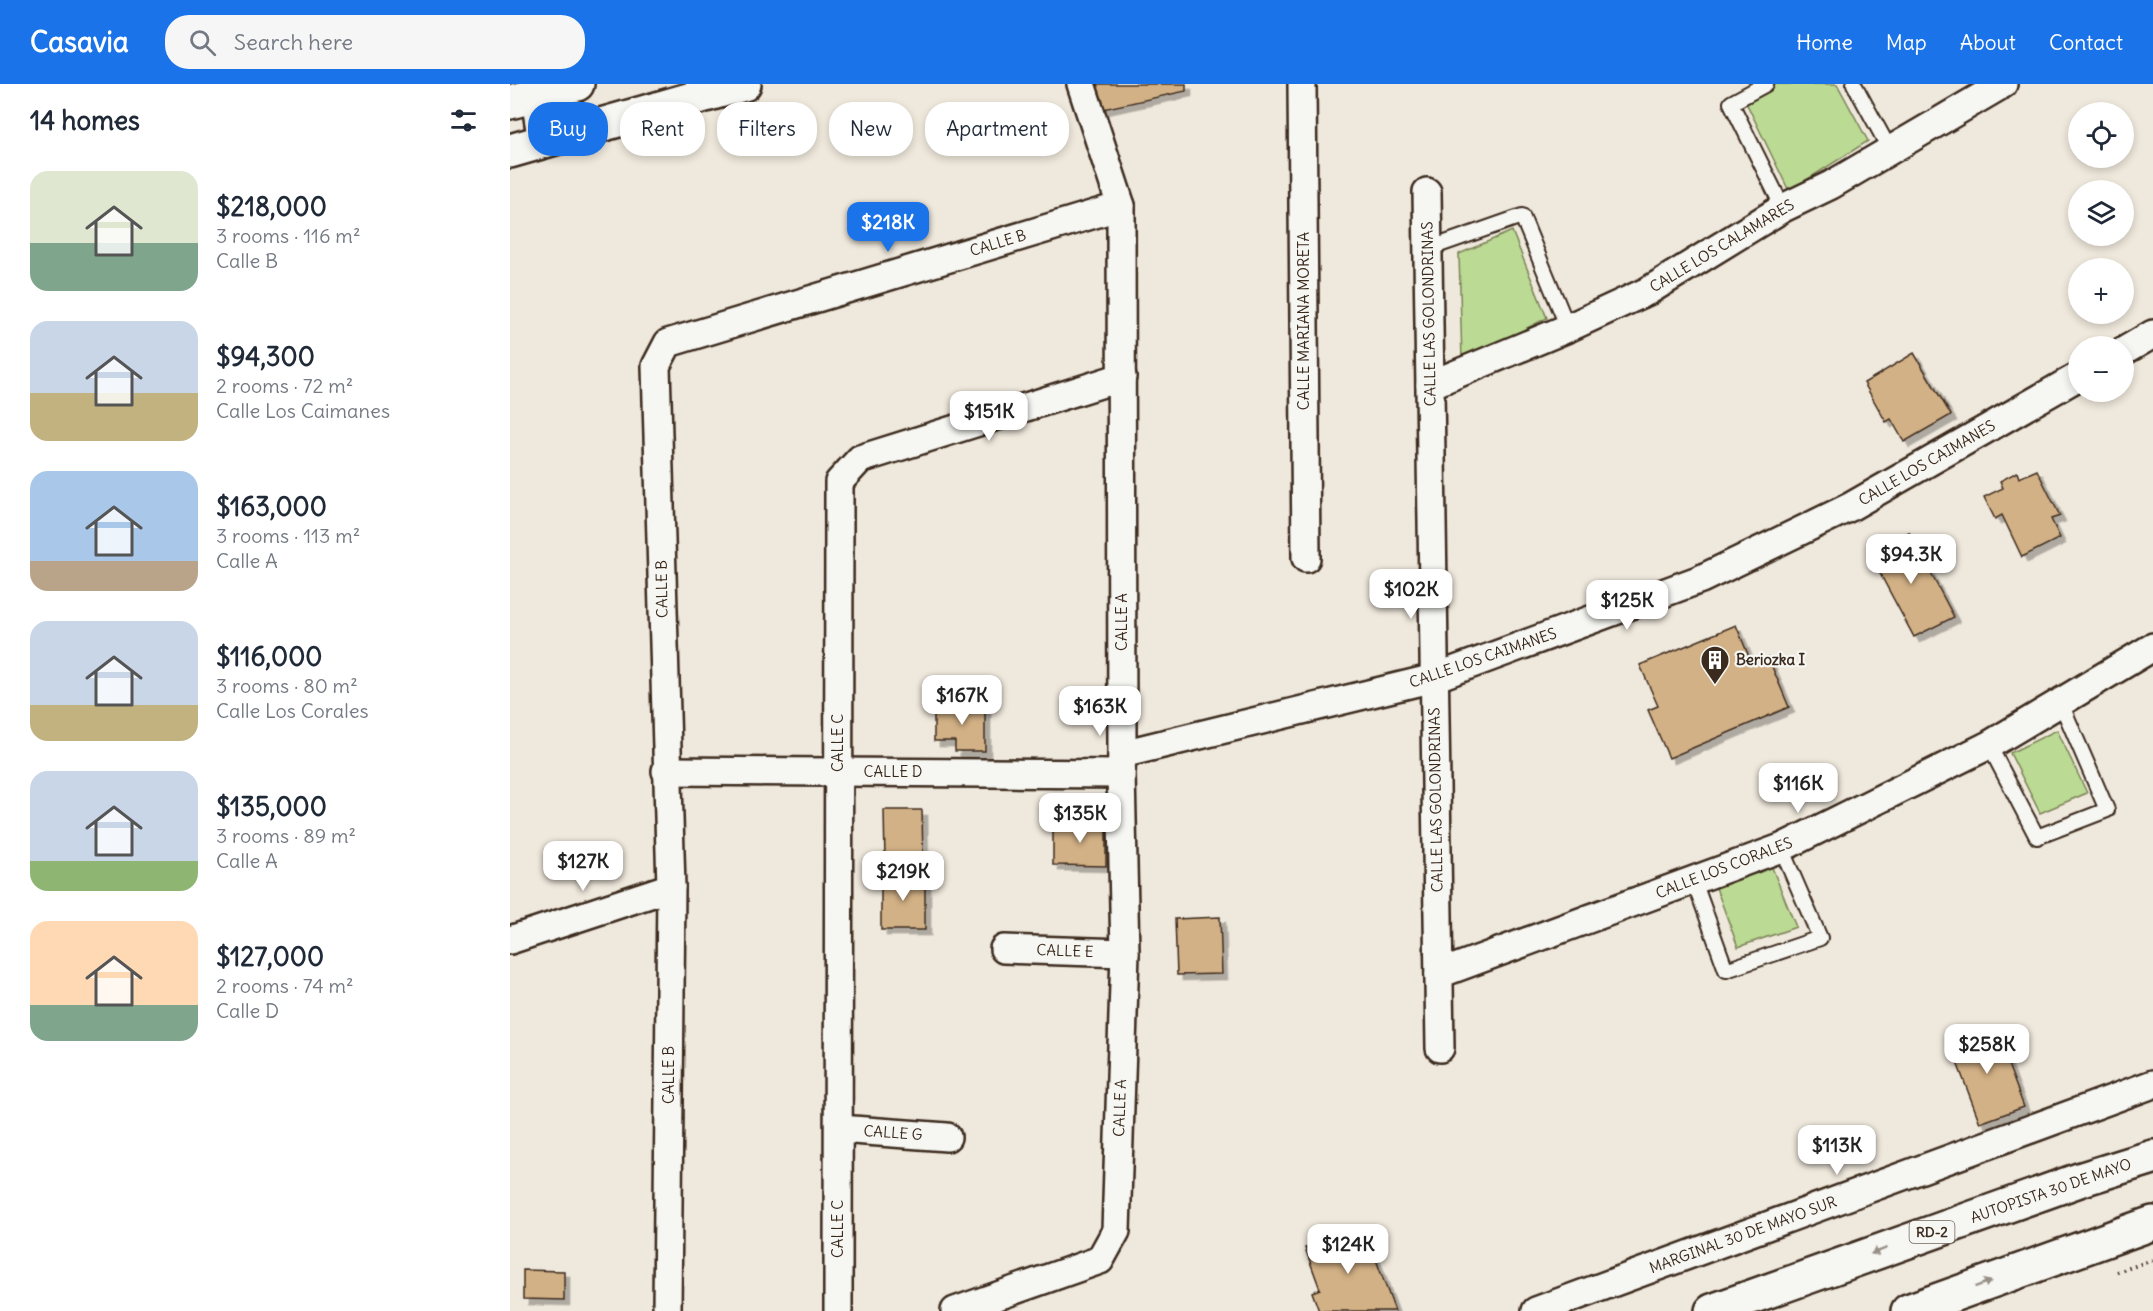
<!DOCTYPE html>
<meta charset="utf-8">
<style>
:root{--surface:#fff;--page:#f6f6f7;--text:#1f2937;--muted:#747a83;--accent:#1a73e8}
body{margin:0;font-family:Delius,sans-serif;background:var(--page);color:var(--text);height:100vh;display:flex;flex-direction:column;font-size:22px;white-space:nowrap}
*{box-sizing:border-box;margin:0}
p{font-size:20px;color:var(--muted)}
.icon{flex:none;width:33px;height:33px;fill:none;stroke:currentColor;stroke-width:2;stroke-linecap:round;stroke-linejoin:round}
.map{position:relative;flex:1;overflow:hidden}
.drawer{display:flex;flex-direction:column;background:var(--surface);width:510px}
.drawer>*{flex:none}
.guide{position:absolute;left:18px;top:18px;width:570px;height:54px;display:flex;gap:12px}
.controls{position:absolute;left:1558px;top:18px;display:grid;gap:12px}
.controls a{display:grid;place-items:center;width:66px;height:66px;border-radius:50%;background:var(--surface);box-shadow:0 3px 9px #0003;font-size:30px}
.price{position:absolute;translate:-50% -51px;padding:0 14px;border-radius:12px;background:#fff;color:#222;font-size:20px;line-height:39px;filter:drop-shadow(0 2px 3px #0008)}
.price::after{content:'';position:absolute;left:50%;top:36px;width:18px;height:14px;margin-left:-9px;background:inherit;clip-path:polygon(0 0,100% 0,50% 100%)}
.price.on{background:var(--accent);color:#fff}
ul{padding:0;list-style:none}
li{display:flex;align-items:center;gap:18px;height:150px;padding:0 30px}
li span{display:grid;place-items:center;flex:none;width:168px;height:120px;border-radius:18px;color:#555}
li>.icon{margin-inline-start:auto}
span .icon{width:72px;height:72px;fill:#fffc;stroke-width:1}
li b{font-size:26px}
h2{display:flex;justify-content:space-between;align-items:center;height:72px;padding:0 30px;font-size:26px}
.pill{padding:0 21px;border-radius:24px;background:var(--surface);box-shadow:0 3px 9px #0003;font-size:21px;line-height:54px}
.pill.on{background:var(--accent);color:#fff}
header{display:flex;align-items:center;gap:36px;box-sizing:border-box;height:84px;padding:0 30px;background:var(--accent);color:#fff}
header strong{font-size:28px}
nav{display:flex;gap:33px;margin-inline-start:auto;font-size:21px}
.search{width:420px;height:54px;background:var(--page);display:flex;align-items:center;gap:15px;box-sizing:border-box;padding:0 21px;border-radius:24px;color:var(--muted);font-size:22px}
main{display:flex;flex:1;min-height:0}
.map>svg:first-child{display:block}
.green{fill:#bbda93;stroke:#7b8258;stroke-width:1.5}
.building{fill:#d3b186;stroke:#3b2a1e;stroke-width:1.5;filter:url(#shadow)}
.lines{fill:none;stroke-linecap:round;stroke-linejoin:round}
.service-casing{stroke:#3b2a1e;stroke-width:18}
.minor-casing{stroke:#3b2a1e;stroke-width:32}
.secondary-casing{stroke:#3b2a1e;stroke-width:38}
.trunk-casing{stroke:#3b2a1e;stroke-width:38}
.path{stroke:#3b2a1e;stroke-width:4;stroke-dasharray:1.5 4.5;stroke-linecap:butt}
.service{stroke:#f6f6f2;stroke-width:14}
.minor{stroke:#f6f6f2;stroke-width:27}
.secondary{stroke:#f6f6f2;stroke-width:33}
.trunk{stroke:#f6f6f2;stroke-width:33}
.oneway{fill:#989088}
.labels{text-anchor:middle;stroke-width:4.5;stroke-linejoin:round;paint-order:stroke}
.shield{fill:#f6f6f2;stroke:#73675e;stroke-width:1.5}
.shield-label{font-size:14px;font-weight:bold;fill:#3b2a1e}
.street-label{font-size:15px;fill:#3b2a1e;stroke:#f6f6f2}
.poi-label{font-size:15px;font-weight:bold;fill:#3b2a1e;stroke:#f6f6f2;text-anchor:start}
</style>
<header>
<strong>Casavia</strong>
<div class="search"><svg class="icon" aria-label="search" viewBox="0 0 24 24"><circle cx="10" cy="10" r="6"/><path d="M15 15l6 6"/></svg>Search here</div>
<nav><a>Home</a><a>Map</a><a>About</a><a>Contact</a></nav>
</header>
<main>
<section class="drawer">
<h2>14 homes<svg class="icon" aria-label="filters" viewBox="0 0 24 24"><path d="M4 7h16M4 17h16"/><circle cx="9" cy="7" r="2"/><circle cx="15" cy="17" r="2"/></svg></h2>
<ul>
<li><span style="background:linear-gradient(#dfe7d0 60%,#7fa58c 0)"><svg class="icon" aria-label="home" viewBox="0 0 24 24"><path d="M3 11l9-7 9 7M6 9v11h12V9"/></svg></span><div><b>$218,000</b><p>3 rooms · 116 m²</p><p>Calle B</p></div></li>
<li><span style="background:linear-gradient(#c9d6e8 60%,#c2b280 0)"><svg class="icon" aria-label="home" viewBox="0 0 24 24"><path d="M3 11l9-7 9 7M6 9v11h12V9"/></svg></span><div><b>$94,300</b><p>2 rooms · 72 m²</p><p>Calle Los Caimanes</p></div></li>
<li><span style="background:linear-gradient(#a9c7e8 75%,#b9a48a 0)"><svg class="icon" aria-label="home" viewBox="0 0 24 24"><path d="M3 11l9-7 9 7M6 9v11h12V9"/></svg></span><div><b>$163,000</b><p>3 rooms · 113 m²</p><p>Calle A</p></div></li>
<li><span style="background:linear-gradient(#c9d6e8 70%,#c2b280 0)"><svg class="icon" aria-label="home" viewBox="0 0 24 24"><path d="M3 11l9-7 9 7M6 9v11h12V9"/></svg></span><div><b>$116,000</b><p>3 rooms · 80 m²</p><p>Calle Los Corales</p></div></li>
<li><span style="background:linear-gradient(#c9d6e8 75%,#8fb573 0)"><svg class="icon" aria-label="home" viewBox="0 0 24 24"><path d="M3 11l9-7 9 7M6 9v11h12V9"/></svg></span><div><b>$135,000</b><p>3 rooms · 89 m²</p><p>Calle A</p></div></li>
<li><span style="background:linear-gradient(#ffd9b3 70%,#7fa58c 0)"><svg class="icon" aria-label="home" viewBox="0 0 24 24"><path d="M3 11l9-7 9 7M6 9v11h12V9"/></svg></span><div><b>$127,000</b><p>2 rooms · 74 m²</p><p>Calle D</p></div></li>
</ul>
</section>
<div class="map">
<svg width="1643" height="1227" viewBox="0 0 1643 1227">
<defs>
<filter id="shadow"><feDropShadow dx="5.5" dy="5.5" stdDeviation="0" flood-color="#0004"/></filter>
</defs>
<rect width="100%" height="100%" fill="#efe8dc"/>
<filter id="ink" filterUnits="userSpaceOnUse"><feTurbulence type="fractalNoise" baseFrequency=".0167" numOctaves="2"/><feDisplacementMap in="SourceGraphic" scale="12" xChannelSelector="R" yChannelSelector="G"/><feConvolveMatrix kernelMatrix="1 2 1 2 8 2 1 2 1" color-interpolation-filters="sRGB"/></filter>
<g filter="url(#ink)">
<g class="green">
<polygon points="1251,0 1327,0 1358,57 1279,107 1232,10"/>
<polygon points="1002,147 1037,234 952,277 949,170"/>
<polygon points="1547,646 1577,709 1530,729 1500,669"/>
<polygon points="1261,781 1286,843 1228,863 1205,801"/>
</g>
<g class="building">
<polygon points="574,0 676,0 676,7 584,27"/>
<polygon points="1404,269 1441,331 1394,358 1381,335 1376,338 1354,299"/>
<polygon points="1527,386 1550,432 1541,435 1550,454 1512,473 1492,431 1485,435 1474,413 1493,404 1490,397 1507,388 1509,394"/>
<polygon points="1399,448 1444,533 1404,553 1359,469"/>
<polygon points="1226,541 1242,580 1258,573 1279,623 1159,674 1138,626 1148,622 1130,581"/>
<polygon points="435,618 475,619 475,667 445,667 445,657 424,657 424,630 434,630"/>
<polygon points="374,726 412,726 413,776 375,776"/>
<polygon points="543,738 596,738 596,782 543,781"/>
<rect x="371" y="790" width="44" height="56"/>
<polygon points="710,833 712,890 667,891 665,835"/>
<polygon points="1484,943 1514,1023 1470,1039 1440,960"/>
<polygon points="854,1143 885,1227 809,1227 802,1208 810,1205 795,1164"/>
<polygon points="13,1186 54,1187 54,1216 13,1215"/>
</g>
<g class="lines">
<g class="service-casing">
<g id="service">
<polyline points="1256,0 1221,19 1273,124"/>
<polyline points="1344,0 1380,66"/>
<polyline points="918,165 1012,132 1058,244"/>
<polyline points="1479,661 1527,753 1597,726 1550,617"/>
<polyline points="1184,797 1216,886 1310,854 1271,764"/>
</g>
</g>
<g class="minor-casing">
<g id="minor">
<polyline points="23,0 32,59"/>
<polyline points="792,0 796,474"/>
<polyline points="917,108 930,964"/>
<polyline points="1614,267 1643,250"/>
<polyline points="920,301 1058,244 1138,207 1273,124 1321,101 1493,0"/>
<polyline points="612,670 924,594 1191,495 1340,423 1569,292"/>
<polyline points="156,687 611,690"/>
<polyline points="0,856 161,803"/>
<polyline points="494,865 615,869"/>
<polyline points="929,890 1271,764 1479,661 1643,563"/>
<polyline points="329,1045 437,1053"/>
<polyline points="157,1227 161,803 146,282 158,259 611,122"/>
<polyline points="328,1227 329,398 350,375 612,293"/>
<polyline points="445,1227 590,1176 606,1147 615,869 611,690 612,670 611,122 571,0"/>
<polyline points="1026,1227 1643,1000"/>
</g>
</g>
<g class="secondary-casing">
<g id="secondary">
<polyline points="0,18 67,0"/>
<polyline points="0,67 234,0"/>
</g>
</g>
<g class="trunk-casing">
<g id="trunk">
<polyline points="1202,1227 1569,1096 1643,1073"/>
<polyline points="1398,1227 1643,1139"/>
</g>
</g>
<polyline class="path" points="1607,1188 1643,1176"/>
<use href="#service" class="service"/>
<use href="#minor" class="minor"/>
<use href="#secondary" class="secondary"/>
<use href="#trunk" class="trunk"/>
</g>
<defs><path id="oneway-solid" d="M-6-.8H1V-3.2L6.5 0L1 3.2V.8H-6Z" transform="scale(1.5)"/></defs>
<g class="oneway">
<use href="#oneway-solid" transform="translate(1369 1167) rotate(160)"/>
<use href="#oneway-solid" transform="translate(1473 1200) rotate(-20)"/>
</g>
</g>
<defs>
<g id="building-pin" transform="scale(1.5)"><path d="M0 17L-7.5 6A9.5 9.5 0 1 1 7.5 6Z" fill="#3b2a1e" stroke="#f6f6f2"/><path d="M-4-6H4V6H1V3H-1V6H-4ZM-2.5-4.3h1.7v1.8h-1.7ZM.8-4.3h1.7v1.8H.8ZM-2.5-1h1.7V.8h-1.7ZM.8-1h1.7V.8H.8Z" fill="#fff"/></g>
</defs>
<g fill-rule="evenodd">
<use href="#building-pin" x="1205" y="576"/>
</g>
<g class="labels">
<rect class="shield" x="1399.5" y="1137" width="45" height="22" rx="4.5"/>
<g class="shield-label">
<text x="1422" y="1153">RD-2</text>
</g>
<g class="street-label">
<text transform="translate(488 159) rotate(-17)" y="5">CALLE B</text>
<text transform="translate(1212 162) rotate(-31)" y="5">CALLE LOS CALAMARES</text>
<text transform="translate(919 230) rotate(-91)" y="5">CALLE LAS GOLONDRINAS</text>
<text transform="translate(794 237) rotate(-90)" y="5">CALLE MARIANA MORETA</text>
<text transform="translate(1417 379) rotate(-30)" y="5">CALLE LOS CAIMANES</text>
<text transform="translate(152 505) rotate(-91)" y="5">CALLE B</text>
<text transform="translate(612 538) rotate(-90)" y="5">CALLE A</text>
<text transform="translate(973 574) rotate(-19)" y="5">CALLE LOS CAIMANES</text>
<text transform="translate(328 659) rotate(-90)" y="5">CALLE C</text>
<text x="383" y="693">CALLE D</text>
<text transform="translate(926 716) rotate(-91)" y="5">CALLE LAS GOLONDRINAS</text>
<text transform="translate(1214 784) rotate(-21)" y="5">CALLE LOS CORALES</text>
<text transform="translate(555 867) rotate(2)" y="5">CALLE E</text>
<text transform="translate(159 991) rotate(-90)" y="5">CALLE B</text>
<text transform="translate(610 1024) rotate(-88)" y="5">CALLE A</text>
<text transform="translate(383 1049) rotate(4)" y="5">CALLE G</text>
<text transform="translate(1541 1107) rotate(-19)" y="5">AUTOPISTA 30 DE MAYO</text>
<text transform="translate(328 1145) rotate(-90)" y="5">CALLE C</text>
<text transform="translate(1233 1151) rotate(-20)" y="5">MARGINAL 30 DE MAYO SUR</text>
</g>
<g class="poi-label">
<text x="1226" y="581">Beriozka I</text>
</g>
</g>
</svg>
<div class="controls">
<a><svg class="icon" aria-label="locate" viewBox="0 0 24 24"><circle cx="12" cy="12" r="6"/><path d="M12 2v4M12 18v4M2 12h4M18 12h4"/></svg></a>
<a><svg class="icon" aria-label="layers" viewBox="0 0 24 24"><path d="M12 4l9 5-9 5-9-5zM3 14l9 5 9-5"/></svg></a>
<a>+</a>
<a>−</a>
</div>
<b class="price on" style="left:378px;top:169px">$218K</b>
<b class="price" style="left:479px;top:358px">$151K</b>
<b class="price" style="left:1401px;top:501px">$94.3K</b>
<b class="price" style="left:901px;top:536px">$102K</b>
<b class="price" style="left:1117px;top:547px">$125K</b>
<b class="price" style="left:452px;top:642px">$167K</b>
<b class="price" style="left:590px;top:653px">$163K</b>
<b class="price" style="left:1288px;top:730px">$116K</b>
<b class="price" style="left:570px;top:760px">$135K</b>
<b class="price" style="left:73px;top:808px">$127K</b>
<b class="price" style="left:393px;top:818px">$219K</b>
<b class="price" style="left:1477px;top:991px">$258K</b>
<b class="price" style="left:1327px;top:1092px">$113K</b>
<b class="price" style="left:838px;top:1191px">$124K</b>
<div class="guide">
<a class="pill on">Buy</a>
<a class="pill">Rent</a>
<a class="pill">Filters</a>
<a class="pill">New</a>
<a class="pill">Apartment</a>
</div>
</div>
</main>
